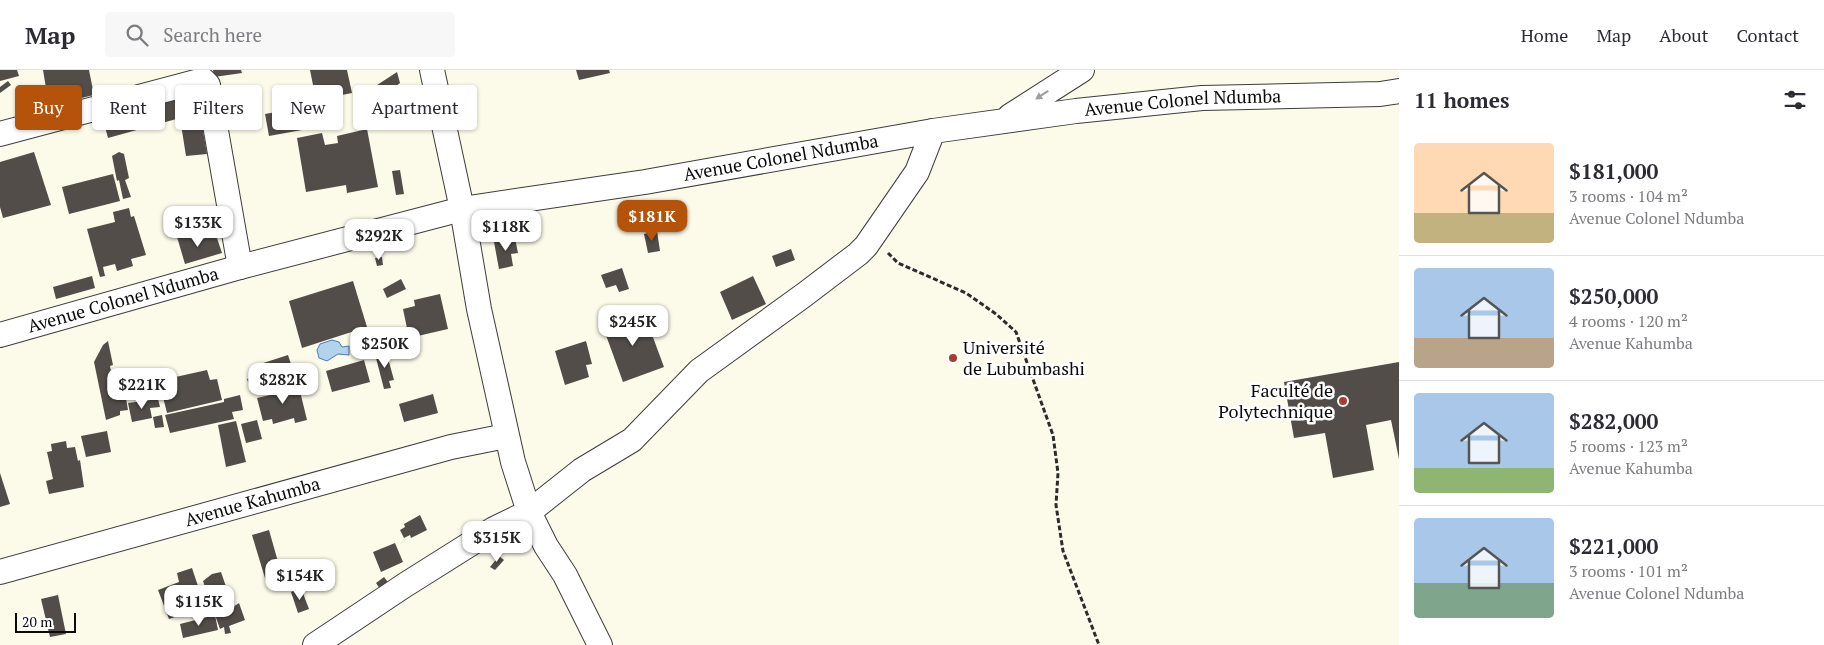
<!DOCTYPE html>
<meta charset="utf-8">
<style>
:root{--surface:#fff;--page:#f7f7f7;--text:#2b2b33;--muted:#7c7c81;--line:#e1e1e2;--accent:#b45309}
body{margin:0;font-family:"PT Serif",serif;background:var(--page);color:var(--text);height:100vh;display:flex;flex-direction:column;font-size:19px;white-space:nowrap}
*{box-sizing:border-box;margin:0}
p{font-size:16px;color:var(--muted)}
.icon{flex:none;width:28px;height:28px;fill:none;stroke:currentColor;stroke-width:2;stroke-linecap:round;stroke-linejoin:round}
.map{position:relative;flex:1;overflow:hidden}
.details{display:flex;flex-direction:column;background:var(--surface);width:425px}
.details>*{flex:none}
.top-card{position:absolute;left:15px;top:15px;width:475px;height:45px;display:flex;gap:10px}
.scale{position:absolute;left:15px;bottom:12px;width:61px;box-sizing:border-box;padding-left:5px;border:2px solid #0a0a0a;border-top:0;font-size:14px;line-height:18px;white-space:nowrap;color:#0a0a0a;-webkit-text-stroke:4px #fff;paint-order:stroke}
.price{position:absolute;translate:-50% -42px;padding:0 11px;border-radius:10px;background:#fff;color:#222;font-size:16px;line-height:32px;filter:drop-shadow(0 1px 2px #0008)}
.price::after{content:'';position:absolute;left:50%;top:30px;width:15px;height:11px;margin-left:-8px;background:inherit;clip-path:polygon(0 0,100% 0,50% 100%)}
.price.current{background:var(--accent);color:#fff}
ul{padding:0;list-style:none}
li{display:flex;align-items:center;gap:15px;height:125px;padding:0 15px}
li+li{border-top:1px solid var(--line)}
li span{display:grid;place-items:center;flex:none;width:140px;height:100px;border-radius:5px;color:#555}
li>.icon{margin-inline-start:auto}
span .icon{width:60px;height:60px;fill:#fffc;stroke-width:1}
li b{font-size:21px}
h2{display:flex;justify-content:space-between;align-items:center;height:60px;padding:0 15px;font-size:21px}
.tag{padding:0 18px;border-radius:5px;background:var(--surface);box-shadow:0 1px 4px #0004;font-size:18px;line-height:45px}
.tag.current{background:var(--accent);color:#fff}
header{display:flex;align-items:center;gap:30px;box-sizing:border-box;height:70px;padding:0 25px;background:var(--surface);border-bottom:1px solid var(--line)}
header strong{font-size:24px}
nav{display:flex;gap:28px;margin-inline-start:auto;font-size:18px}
.search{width:350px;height:45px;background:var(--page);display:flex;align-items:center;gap:12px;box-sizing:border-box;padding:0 18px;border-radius:5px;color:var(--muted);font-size:19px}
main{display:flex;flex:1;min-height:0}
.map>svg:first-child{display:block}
.water{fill:#b5d2ed;stroke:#467fbb}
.building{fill:#524d48}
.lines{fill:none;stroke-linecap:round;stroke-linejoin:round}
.street-casing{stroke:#3d3d3d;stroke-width:26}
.path{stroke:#2c2c2c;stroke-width:3;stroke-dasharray:5 2.5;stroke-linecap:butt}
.street{stroke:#fff;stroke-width:24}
.oneway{fill:#9d9d9d}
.poi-dot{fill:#a83c35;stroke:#fff;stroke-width:2}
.labels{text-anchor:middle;stroke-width:5;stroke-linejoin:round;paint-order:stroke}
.street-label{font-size:18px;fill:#0a0a0a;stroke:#fff}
.poi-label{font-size:18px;fill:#0a0a0a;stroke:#fff;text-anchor:start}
</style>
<header>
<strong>Map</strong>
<div class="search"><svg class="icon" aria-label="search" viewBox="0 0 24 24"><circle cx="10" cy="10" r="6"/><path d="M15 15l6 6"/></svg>Search here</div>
<nav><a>Home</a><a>Map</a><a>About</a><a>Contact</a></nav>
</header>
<main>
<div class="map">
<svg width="1399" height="575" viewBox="0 0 1399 575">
<rect width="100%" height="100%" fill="#fcfbea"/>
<polygon class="water" points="332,270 339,272 342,277 349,276 349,285 338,284 327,291 319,288 317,280 320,274"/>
<g class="building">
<polygon points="0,0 17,0 19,6 0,11"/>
<polygon points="43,0 89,0 94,25 69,31 70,36 61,38 60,28 48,30"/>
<polygon points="213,0 241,0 242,3 214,7"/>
<polygon points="310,0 347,0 352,23 316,30"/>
<polygon points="576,0 609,0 610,3 579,10"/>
<polygon points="397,2 400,13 379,30 371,19"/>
<polygon points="8,11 11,15 0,23 0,17"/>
<polygon points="196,20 207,84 186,86 180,48 108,68 102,46"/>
<polygon points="298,38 302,60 269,66 265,44"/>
<polygon points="367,59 378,117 347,123 346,115 306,122 297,68 322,63 325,75 338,73 337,66"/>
<polygon points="34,82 51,135 3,148 0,137 0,92"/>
<polygon points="119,82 124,84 129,108 125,110 131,127 123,129 119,110 117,111 112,86"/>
<polygon points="400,100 404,124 396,125 392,101"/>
<polygon points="113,104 120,131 69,144 62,117"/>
<polygon points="129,138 131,147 134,146 146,185 131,189 133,196 117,201 115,194 103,197 105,206 100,207 87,159 115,152 113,142"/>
<polygon points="657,161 660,181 648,183 644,164"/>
<polygon points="191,163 194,171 216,165 222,183 185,194 177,167"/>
<polygon points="515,168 518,183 511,184 513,196 499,199 494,172"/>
<polygon points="791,179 795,190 776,197 772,186"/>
<polygon points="382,187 383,195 377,196 375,188"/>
<polygon points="622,198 629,219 619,222 616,215 606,218 601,205"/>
<polygon points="92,206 95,218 56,229 53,217"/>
<polygon points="753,206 766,234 732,250 720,222"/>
<polygon points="401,209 406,219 387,228 383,219"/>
<polygon points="353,211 367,257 302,278 289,231"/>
<polygon points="440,224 448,259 409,268 403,239 415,236 414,230"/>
<polygon points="644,243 664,297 623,312 603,257"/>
<polygon points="108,271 113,295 110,296 113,312 123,311 128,340 120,341 120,345 106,350 94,292 103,275"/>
<polygon points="586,271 592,294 586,295 589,307 565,315 555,281"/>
<polygon points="386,281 394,310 389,311 391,318 384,319 375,284"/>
<polygon points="288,285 294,303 250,317 247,309 254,307 251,297"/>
<polygon points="364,290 370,312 332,322 326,301"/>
<polygon points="1399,292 1399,389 1391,350 1366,355 1374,400 1333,408 1325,363 1294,368 1284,312"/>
<polygon points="207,300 210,310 217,309 222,330 167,343 162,323 165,322 162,310"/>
<polygon points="298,313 307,350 295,353 294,348 273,354 272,349 263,351 257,328 279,323 278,317"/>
<polygon points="433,324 438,343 404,352 399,334"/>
<polygon points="240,325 243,340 232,342 234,349 170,363 165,345 224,332 224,329"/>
<polygon points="158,329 160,337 150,338 152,348 132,352 128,333"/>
<polygon points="162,345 164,357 155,358 153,347"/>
<polygon points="257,350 262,369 246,373 241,354"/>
<polygon points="236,351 246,392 226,397 218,355"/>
<polygon points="107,361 111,382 86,387 81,366"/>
<polygon points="66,371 67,378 75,377 78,391 80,390 84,417 49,424 46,411 53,409 47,382 52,381 51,374"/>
<polygon points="0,403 10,434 0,437"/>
<polygon points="420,445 427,460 411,468 410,465 404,468 400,460 405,457 404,454"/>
<polygon points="269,460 284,513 268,518 252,465"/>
<polygon points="395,473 403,492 381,502 373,482"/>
<polygon points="499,486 504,490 495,500 490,497"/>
<polygon points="192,498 205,537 169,549 158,520 179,512 177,503"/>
<polygon points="221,502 233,537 239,533 245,550 229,556 231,563 225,564 224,557 220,559 203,511 212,504"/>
<polygon points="384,507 391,516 382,522 376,513"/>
<polygon points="301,518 309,539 298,543 291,522"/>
<polygon points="58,525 66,564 50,567 41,529"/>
<polygon points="215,545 218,560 183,568 180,554"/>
</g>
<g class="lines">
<g class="street-casing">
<g id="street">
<polyline points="432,0 462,139 479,239 513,392 529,442 546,476 565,505 600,575"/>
<polyline points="1010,46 1082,0"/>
<polyline points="0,64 203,10 208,15 240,197"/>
<path id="s1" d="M 0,265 L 240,197 L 462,139 L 645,112 L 933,61 L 1076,41 L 1202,28 L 1380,24 L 1399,21"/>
<path id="s2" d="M 0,502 L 451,377 L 506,366"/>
<polyline points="315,575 405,515 494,459 529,442 582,400 632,370 699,301 804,225 858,184 866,176 917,102 933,61"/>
</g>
</g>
<polyline class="path" points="888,183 898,193 966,223 996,244 1016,262 1053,365 1058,403 1056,435 1063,481 1099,575"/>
<use href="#street" class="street"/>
</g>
<defs><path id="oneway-solid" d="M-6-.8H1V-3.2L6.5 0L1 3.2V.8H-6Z" transform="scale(1.25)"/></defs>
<use class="oneway" href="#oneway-solid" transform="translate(1042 25) rotate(147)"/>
<g class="poi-dot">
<circle cx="953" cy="288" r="5"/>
<circle cx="1343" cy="331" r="5"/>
</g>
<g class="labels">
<g class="street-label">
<text dy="6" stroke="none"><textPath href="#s1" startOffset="1208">Avenue Colonel Ndumba</textPath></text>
<text dy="6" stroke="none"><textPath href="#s1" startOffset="802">Avenue Colonel Ndumba</textPath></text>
<text dy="6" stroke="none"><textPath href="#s1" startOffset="128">Avenue Colonel Ndumba</textPath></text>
<text dy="6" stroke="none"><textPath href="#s2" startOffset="262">Avenue Kahumba</textPath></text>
</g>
<g class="poi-label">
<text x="963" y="284">Université<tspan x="963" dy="21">de Lubumbashi</tspan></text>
<text x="1333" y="327" text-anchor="end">Faculté de<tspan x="1333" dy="21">Polytechnique</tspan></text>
</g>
</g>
</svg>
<div class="scale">20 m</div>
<b class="price current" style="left:652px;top:172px">$181K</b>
<b class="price" style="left:198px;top:178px">$133K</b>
<b class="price" style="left:506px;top:182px">$118K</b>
<b class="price" style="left:379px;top:191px">$292K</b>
<b class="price" style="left:633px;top:277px">$245K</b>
<b class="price" style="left:385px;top:299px">$250K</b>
<b class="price" style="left:283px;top:335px">$282K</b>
<b class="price" style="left:142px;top:340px">$221K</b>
<b class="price" style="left:497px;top:493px">$315K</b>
<b class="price" style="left:300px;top:531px">$154K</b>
<b class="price" style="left:199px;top:557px">$115K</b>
<div class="top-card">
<a class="tag current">Buy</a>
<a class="tag">Rent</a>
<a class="tag">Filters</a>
<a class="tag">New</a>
<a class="tag">Apartment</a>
</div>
</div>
<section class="details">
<h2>11 homes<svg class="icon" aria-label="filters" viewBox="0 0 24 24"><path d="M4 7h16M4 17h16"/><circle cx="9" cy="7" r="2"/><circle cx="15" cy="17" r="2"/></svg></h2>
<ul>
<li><span style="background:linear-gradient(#ffd9b3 70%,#c2b280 0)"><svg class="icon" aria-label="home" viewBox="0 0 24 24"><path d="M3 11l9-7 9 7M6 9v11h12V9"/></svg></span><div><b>$181,000</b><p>3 rooms · 104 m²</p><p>Avenue Colonel Ndumba</p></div></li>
<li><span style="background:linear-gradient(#a9c7e8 70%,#b9a48a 0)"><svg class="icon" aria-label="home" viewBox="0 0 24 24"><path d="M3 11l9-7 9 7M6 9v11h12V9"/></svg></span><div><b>$250,000</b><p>4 rooms · 120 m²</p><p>Avenue Kahumba</p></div></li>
<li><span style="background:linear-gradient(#a9c7e8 75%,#8fb573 0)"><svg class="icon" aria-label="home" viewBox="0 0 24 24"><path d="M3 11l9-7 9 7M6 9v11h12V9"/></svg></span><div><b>$282,000</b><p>5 rooms · 123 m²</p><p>Avenue Kahumba</p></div></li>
<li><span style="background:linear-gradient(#a9c7e8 65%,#7fa58c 0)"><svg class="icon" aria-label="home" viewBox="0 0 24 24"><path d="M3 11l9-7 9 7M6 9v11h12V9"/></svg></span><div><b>$221,000</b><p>3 rooms · 101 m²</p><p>Avenue Colonel Ndumba</p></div></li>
</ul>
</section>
</main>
